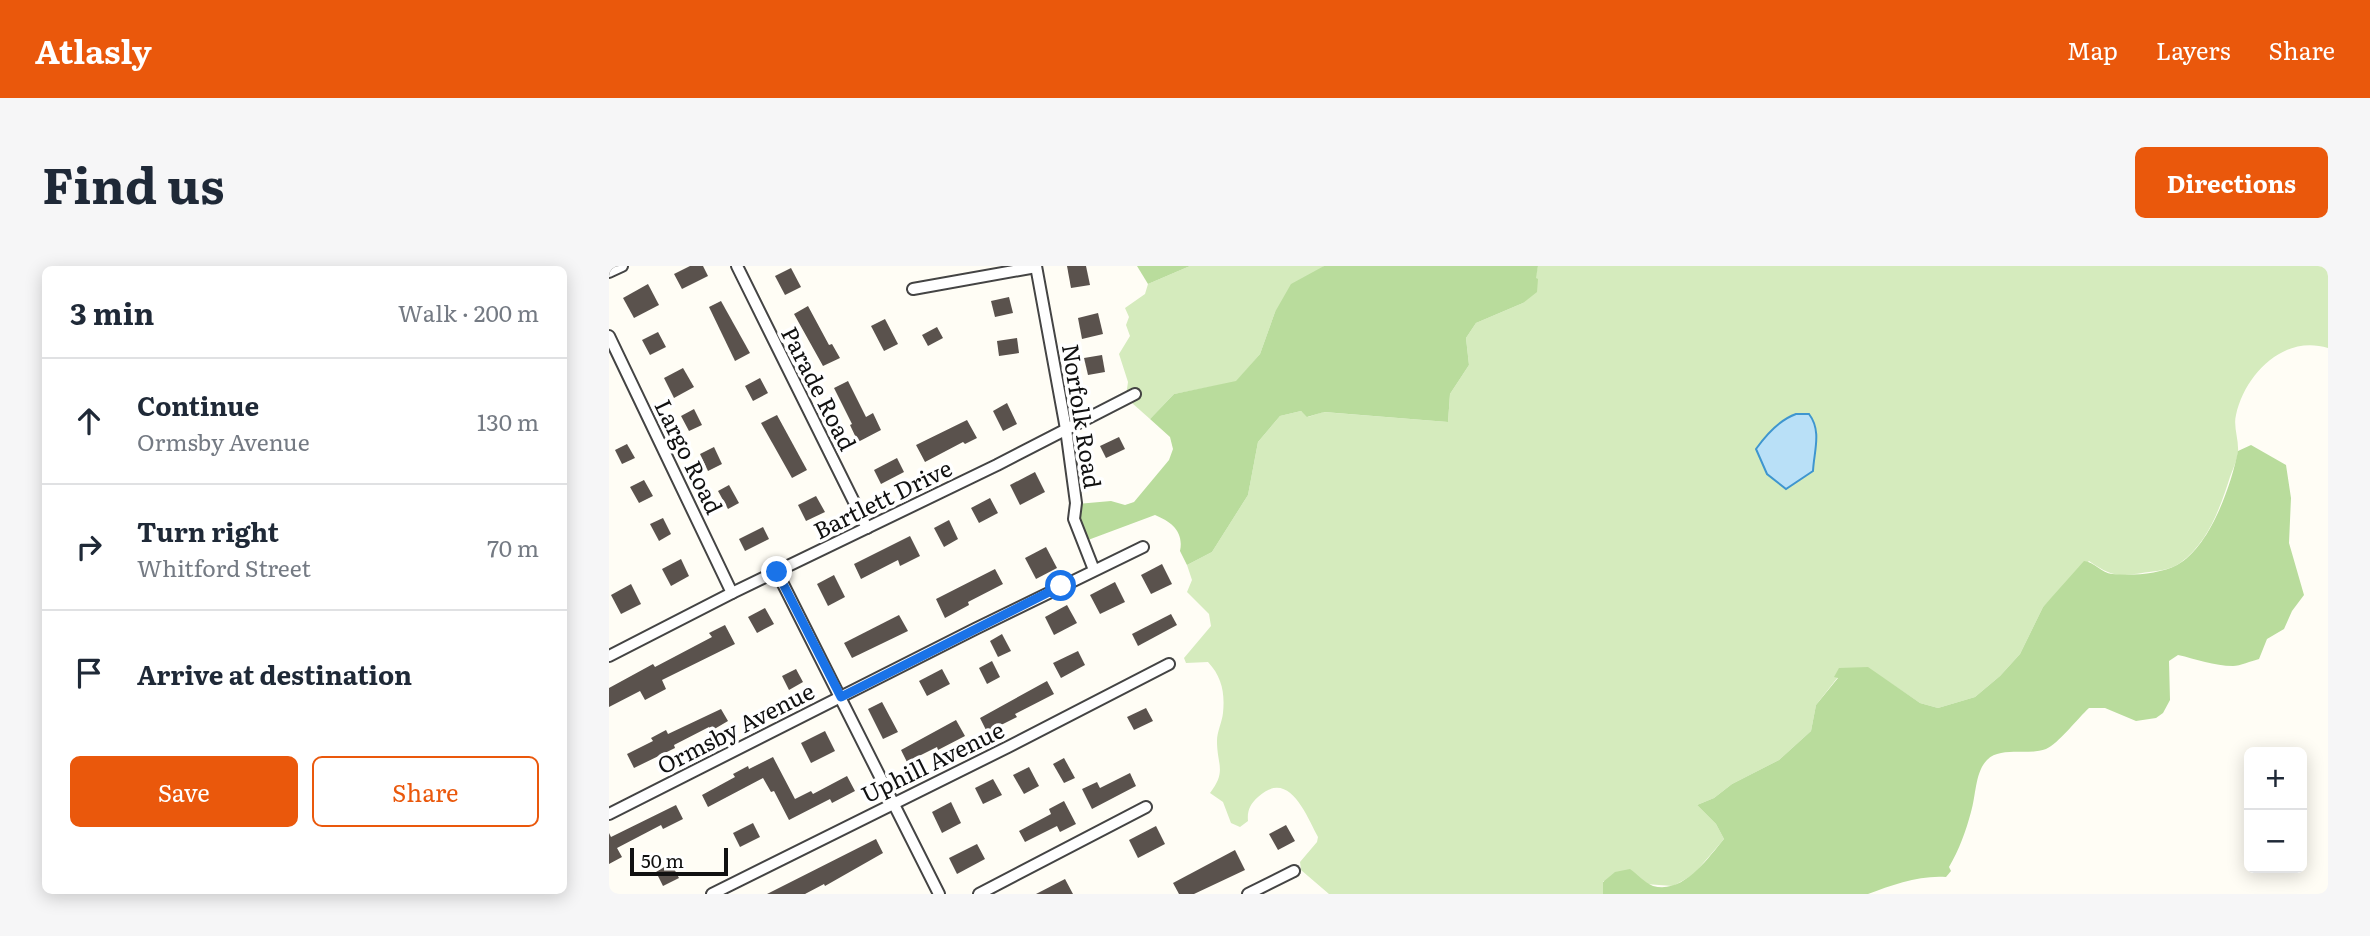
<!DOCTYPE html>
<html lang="en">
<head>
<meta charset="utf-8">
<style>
	body { margin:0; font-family:Literata,serif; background:#f6f6f7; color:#1f2937 }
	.controls { position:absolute; right:21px; bottom:21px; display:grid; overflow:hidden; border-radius:10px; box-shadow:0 4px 18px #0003 }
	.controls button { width:63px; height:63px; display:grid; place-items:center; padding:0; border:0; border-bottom:2px solid #e0e1e3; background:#fff; color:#1f2937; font:35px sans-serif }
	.scale { position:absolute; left:21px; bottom:18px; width:98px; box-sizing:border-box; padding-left:7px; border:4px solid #111; border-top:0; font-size:19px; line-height:24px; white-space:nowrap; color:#111; -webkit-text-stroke:5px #fff; paint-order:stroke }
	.stop { position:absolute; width:21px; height:21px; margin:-16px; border:5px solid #1a73e8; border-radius:50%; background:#fff }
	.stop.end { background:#1a73e8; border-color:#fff; box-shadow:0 2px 7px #0008 }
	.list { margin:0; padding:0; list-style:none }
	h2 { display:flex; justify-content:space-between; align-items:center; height:91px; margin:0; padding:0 28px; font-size:30px }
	h2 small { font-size:23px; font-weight:400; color:#747a83 }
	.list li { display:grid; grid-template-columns:46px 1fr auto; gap:21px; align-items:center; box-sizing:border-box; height:126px; padding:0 28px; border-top:2px solid #e0e1e3 }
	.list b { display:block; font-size:26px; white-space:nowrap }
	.list p { margin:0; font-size:23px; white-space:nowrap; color:#747a83 }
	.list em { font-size:23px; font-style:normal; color:#747a83 }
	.actions { display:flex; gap:14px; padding:21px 28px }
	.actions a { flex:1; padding:16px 0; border:2px solid #ea580c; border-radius:10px; text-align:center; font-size:24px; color:#ea580c }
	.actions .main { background:#ea580c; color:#fff }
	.icon { flex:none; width:38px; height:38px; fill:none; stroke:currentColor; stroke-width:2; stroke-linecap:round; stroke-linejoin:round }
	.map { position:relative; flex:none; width:1719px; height:628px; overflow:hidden; border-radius:10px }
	header { display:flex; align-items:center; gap:42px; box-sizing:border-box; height:98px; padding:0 35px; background:#ea580c; color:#fff }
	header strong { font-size:33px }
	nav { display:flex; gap:38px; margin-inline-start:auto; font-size:24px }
	.intro { display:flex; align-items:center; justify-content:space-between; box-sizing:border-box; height:168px; padding:0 42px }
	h1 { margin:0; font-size:49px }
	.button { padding:18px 32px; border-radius:10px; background:#ea580c; color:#fff; font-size:24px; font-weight:700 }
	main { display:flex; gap:42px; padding:0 42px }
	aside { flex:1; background:#fff; border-radius:10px; box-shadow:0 4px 18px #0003 }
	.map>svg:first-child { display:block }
</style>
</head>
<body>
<header>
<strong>Atlasly</strong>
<nav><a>Map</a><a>Layers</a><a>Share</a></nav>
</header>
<div class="intro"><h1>Find us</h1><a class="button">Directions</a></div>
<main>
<aside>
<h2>3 min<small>Walk · 200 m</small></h2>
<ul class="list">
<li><svg class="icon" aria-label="ahead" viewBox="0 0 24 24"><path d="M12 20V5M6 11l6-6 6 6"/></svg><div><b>Continue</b><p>Ormsby Avenue</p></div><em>130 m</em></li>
<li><svg class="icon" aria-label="right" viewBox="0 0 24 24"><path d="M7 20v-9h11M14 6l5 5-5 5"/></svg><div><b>Turn right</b><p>Whitford Street</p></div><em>70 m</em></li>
<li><svg class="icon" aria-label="arrive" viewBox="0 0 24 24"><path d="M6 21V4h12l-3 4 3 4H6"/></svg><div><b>Arrive at destination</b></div></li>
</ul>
<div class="actions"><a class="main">Save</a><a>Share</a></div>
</aside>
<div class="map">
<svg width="1719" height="628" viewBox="0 0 1719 628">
	<rect width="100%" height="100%" fill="#fffdf5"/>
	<g fill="#d5ebbd" fill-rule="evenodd">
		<path d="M581 0H715L666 46 651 88 627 116 565 128 541 153 523 137H516L519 116 510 88 521 70 517 59 520 51 516 42 536 28 539 18Z"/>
		<path d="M929 0H1719V82C1675 68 1636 108 1627 149 1624 160 1630 174 1629 186 1628 194 1624 203 1621 211 1611 242 1599 277 1571 297 1563 303 1550 305 1540 306 1511 310 1506 313 1480 295L1434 341 1411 388 1391 410 1366 431 1329 442 1311 437 1274 412 1229 411 1207 439 1202 465 1170 494 1123 518 1105 532 1088 539 1107 558 1115 573 1084 609 1064 620 994 615V628H720L692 604 691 596 708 576 709 571C697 549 680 502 649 531 641 538 638 545 639 555L631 561 622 557 614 536 601 527C618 505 608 499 608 475 608 466 613 456 614 447 616 427 613 411 599 396L577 397 575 392 602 360 600 348 578 326 583 314 578 299 603 286 639 229 649 176 671 150 692 145 699 151 714 146 839 156 841 128 860 99 857 72 867 57 914 37 926 13ZM1208 170 1204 190 1158 208Z"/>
	</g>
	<g fill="#b9dc9c">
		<path d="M528 0H581L539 18Z"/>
		<path d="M715 0H929L927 12 929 13 928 26 914 37 867 57 857 72 860 99 841 128 839 156 715 146 698 151 692 145 671 150 649 176 639 229 603 286 578 299 571 285C575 266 563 256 546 249L479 274 469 260 468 238 502 235 516 239 525 236 560 194 564 183 561 171 541 153 565 128 627 115 651 88 666 46 682 18Z"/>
		<path d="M1642 179 1677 199 1682 232 1680 277 1695 329 1683 345 1675 363 1658 373 1650 393C1642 395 1631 400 1624 400 1605 400 1587 393 1569 389L1560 395 1561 434 1554 447 1547 452 1527 455 1496 442H1480C1469 452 1449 478 1437 483 1419 490 1392 480 1378 494 1366 506 1367 530 1362 546 1357 565 1350 584 1340 601L1342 605 1337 611C1311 609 1283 619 1259 628H994V616L1006 606 1021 603C1028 608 1036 617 1044 620 1075 628 1098 593 1115 573L1107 558 1088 539 1105 532 1123 518 1170 494 1202 465 1207 439 1229 412 1225 411 1230 402 1259 401 1311 437 1329 442 1366 431 1391 410 1411 388 1434 341 1475 295C1485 296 1493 307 1503 308 1523 310 1551 308 1568 299 1601 281 1622 220 1629 185Z"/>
	</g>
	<path fill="#b9e0f7" stroke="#3f96cf" stroke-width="2" d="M1187 148H1200C1213 165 1205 185 1204 205L1177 223 1158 208 1147 183C1157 169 1170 154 1187 148Z"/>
	<g fill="#5a524d">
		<path d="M81 0H94L99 10 73 23 65 8Z"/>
		<path d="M458 0H477L481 19 462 22Z"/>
		<path d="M182 2 192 21 176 29 166 10Z"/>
		<path d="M39 18 50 39 25 52 14 32Z"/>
		<path d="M400 31 404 47 386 51 382 35Z"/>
		<path d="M112 35 141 87 126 95 100 41Z"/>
		<path d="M199 40 220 79 223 78 231 92 214 100 185 48Z"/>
		<path d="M489 47 494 68 473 73 469 52Z"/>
		<path d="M276 53 289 78 275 85 262 60Z"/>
		<path d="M328 61 334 72 319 80 313 69Z"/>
		<path d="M49 66 57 81 41 89 33 74Z"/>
		<path d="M408 72 410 87 390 90 388 75Z"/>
		<path d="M493 89 496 106 479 109 475 92Z"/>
		<path d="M74 102 85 121 65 132 55 112Z"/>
		<path d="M151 112 159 127 144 135 136 120Z"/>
		<path d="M239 115 257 151 264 147 272 164 249 176 241 159 243 158 225 122Z"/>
		<path d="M398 137 408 158 394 165 384 145Z"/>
		<path d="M85 143 93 159 80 165 72 150Z"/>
		<path d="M168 149 198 204 183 212 152 157Z"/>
		<path d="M358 154 368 172 356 178 354 176 316 196 307 179Z"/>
		<path d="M510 171 516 183 497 192 491 180Z"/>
		<path d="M18 178 26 192 13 198 6 184Z"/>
		<path d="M105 181 113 198 99 205 91 188Z"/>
		<path d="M288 192 295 206 272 218 265 204Z"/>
		<path d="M426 206 436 226 411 239 401 219Z"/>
		<path d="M35 214 44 230 30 237 21 221Z"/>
		<path d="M120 219 130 237 119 243 109 225Z"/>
		<path d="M207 230 216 246 197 255 189 239Z"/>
		<path d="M381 232 389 247 370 257 362 242Z"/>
		<path d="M54 252 62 268 50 275 41 258Z"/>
		<path d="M340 254 349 273 335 281 325 262Z"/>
		<path d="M154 261 160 273 136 285 130 273Z"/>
		<path d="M301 270 311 290 291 300 289 294 252 313 245 298Z"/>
		<path d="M437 281 448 302 427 313 416 292Z"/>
		<path d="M72 293 80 310 62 320 53 303Z"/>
		<path d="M553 298 563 318 542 328 532 309Z"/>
		<path d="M386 303 394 318 359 336 360 339 336 352 327 333Z"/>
		<path d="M225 309 236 331 219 340 208 318Z"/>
		<path d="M506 316 516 336 491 348 481 329Z"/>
		<path d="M22 318 32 338 12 348 2 329Z"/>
		<path d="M458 339 468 357 445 369 436 351Z"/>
		<path d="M156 342 165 358 148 367 139 351Z"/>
		<path d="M562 348 568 359 529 380 523 368Z"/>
		<path d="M290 349 299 365 243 392 235 377Z"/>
		<path d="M116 359 126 378 53 414 57 423 36 434 31 425 0 441V422L44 398 46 401 103 371 100 367Z"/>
		<path d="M393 368 402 385 389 391 381 375Z"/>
		<path d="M469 385 476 399 452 412 444 397Z"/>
		<path d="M383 395 391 411 378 418 370 402Z"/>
		<path d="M187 403 194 416 180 424 173 410Z"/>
		<path d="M333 403 341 418 318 430 310 415Z"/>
		<path d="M438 415 445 428 406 448 408 451 378 466 371 452Z"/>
		<path d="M273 436 289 466 274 473 259 443Z"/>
		<path d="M537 442 544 455 525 464 518 451Z"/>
		<path d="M112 443 119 455 102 465 100 461 65 479 66 482 25 502 18 488 44 475 42 472 57 464 59 468Z"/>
		<path d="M347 454 356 470 329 484 328 481 298 496 292 484Z"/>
		<path d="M216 465 226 485 202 497 192 477Z"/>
		<path d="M164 491 186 533 202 525 204 528 238 510 246 525 223 537 221 533 180 554 165 525 162 526 154 512 99 541 93 529 126 511 124 508 139 500 140 503Z"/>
		<path d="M455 492 466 512 455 517 444 498Z"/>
		<path d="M420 501 430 520 415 528 404 509Z"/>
		<path d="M521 507 527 520 483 543 473 523 488 516 491 522Z"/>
		<path d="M384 513 393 529 374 538 366 522Z"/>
		<path d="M455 535 467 558 451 566 448 560 416 576 410 565 442 548 440 543Z"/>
		<path d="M342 536 352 557 333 567 323 546Z"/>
		<path d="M67 539 74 553 54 563 52 559 8 582 13 591 0 598V567L2 571Z"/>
		<path d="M144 557 151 571 131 581 124 567Z"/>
		<path d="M677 559 686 575 669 584 660 568Z"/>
		<path d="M547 560 556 578 529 592 520 574Z"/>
		<path d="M267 573 274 587 216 620 215 618 196 628H158Z"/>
		<path d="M368 578 376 593 348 608 340 592Z"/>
		<path d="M626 584 636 604 585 628H570L564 617Z"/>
		<path d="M62 597 70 612 54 620 47 606Z"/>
		<path d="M456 613 464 628H427Z"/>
	</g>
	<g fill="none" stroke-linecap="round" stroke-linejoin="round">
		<defs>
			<g id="minor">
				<path d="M128 0 258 262"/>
				<path d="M427 0 457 163 467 237 465 253 485 304"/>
				<path d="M0 6 13 0"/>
				<path d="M304 23 427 1"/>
				<path d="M0 70 123 327"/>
				<path d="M168 306 330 628"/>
				<path d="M0 390 123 327 388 199 526 128"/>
				<path d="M0 548 366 363 534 281"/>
				<path d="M103 628 399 481 560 398"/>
				<path d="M370 628 537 541"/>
				<path d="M639 628 685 605"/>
			</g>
		</defs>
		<use href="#minor" stroke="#444" stroke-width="14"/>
		<use href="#minor" stroke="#fff" stroke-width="10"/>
	</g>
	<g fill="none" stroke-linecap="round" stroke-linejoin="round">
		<path stroke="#1a73e8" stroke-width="9" d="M168 306 232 431 452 320"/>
	</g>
	<g text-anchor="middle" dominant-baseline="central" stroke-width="7" stroke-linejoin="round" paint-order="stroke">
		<g font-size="23" fill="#111" stroke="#fff">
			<text transform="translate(211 122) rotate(63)">Parade Road</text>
			<text transform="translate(474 150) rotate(81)">Norfolk Road</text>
			<text transform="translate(81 190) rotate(64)">Largo Road</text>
			<text transform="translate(273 232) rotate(-26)">Bartlett Drive</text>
			<text transform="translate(126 461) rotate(-27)">Ormsby Avenue</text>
			<text transform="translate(323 495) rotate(-26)">Uphill Avenue</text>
		</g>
	</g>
</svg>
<div class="controls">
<button>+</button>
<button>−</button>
</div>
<div class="scale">50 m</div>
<div class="stop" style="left:452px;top:320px"></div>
<div class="stop end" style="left:168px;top:306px"></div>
</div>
</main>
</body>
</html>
